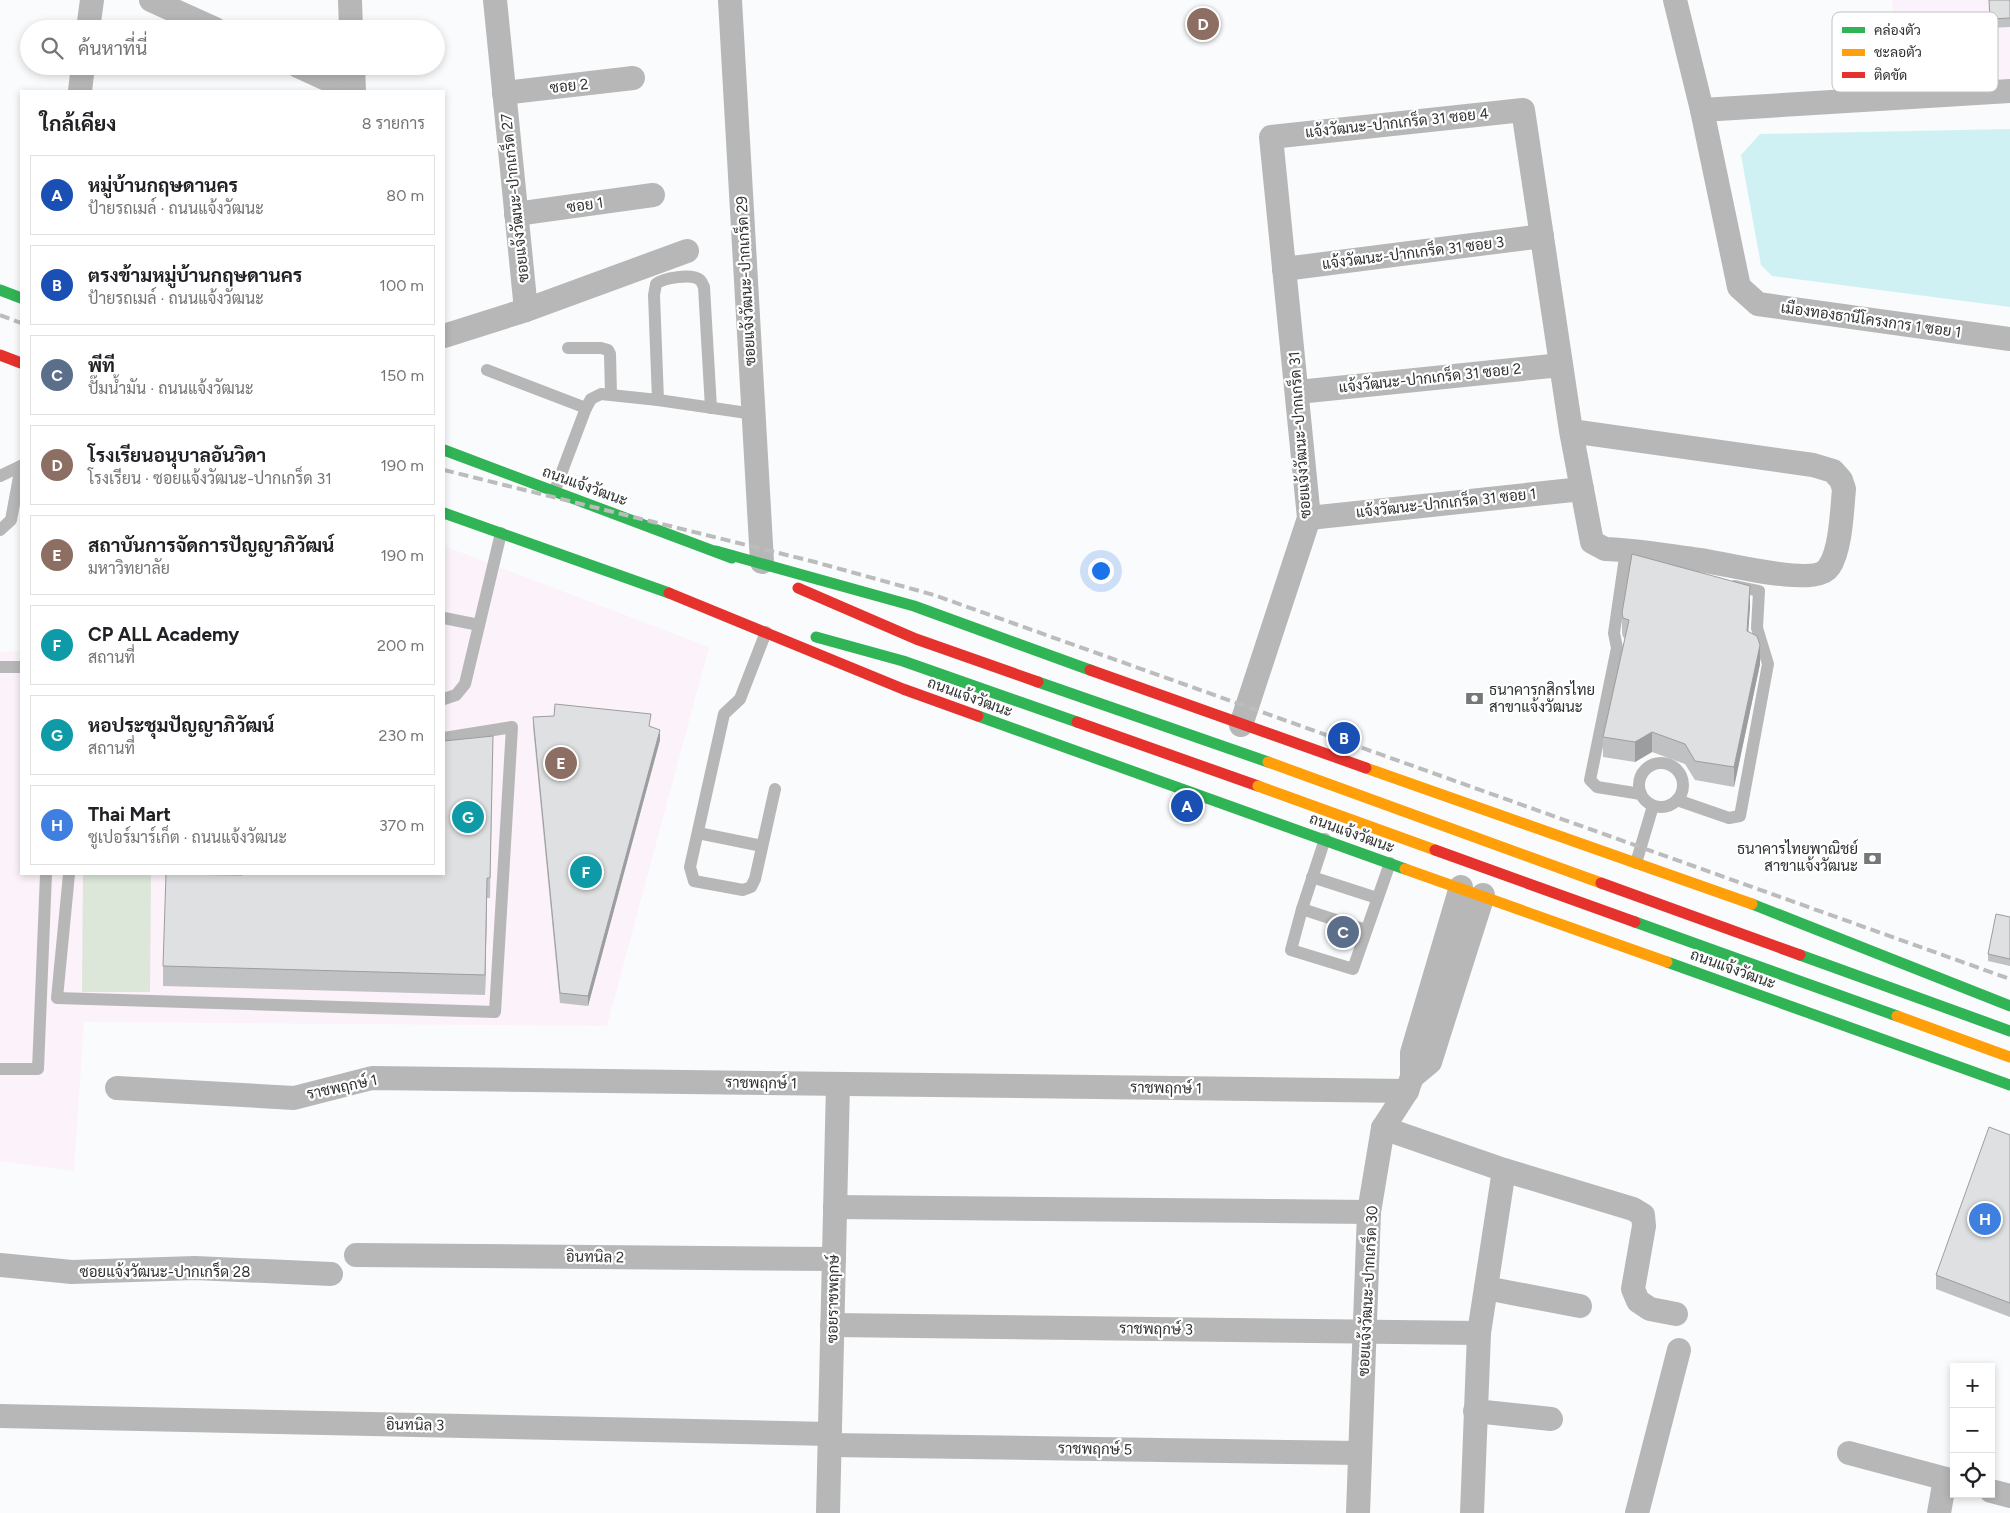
<!DOCTYPE html>
<html lang="th">
<head>
<meta charset="utf-8">
<style>
	body { margin:0; font-family:Figtree,Sarabun,sans-serif; background:#f2f2f2; color:#202124 }
	.controls { position:absolute; right:15px; bottom:15px; display:grid; overflow:hidden; border-radius:0px; box-shadow:0 2px 8px #0003 }
	.controls button { width:45px; height:45px; display:grid; place-items:center; padding:0; border:0; border-bottom:1px solid #e0e0e0; background:#fff; color:#202124; font:25px sans-serif }
	.you { position:absolute; left:1100px; top:570px; width:18px; height:18px; margin:-12px; border:4px solid #fff; border-radius:50%; background:#1a73e8; box-shadow:0 0 0 8px #1a73e833 }
	.badge { display:grid; place-items:center; width:32px; height:32px; border-radius:50%; background:#767777; color:#fff; font-size:16px; font-weight:700 }
	.pin { position:absolute; translate:-50% -50%; border:2px solid #fff; box-shadow:0 1px 5px #0006 }
	.list { margin:0; padding:0; list-style:none }
	h2 { display:flex; justify-content:space-between; align-items:center; height:65px; margin:0; padding:0 20px; font-size:21px }
	h2 small { font-size:16px; font-weight:400; color:#757577 }
	.list li { display:grid; grid-template-columns:32px 1fr auto; gap:15px; align-items:center; box-sizing:border-box; height:80px; margin:0 10px 10px; padding:0 10px; border:1px solid #e0e0e0; border-radius:0px }
	.list b { display:block; font-size:19px; white-space:nowrap }
	.list p { margin:0; font-size:16px; white-space:nowrap; color:#757577 }
	.list em { font-size:16px; font-style:normal; color:#757577 }
	.icon { flex:none; width:28px; height:28px; fill:none; stroke:currentColor; stroke-width:2; stroke-linecap:round; stroke-linejoin:round }
	.map { position:relative; flex:none; width:2010px; height:1513px; overflow:hidden }
	.search { position:absolute; background:#fff; box-shadow:0 2px 8px #0003; left:20px; top:20px; width:425px; height:55px; display:flex; align-items:center; gap:12px; box-sizing:border-box; padding:0 18px; border-radius:28px; color:#757577; font-size:19px }
	.panel { position:absolute; background:#fff; box-shadow:0 2px 8px #0003; left:20px; top:90px; width:425px; height:785px; border-radius:0px }
	.map>svg:first-child { display:block }
</style>
</head>
<body>
<div class="map">
<svg width="2010" height="1513" viewBox="0 0 2010 1513">
	<rect width="100%" height="100%" fill="#fafbfc"/>
	<path fill="#fcf2fb" d="M1892 0H2010V82L1900 88Z"/>
	<path fill="#fcf2fa" d="M444 546 709 647 607 1026 84 1022 74 1171 0 1161V652L21 651V874H444Z"/>
	<path fill="#dce6d9" d="M83 874H151L150 992H82Z"/>
	<path fill="#d0f1f4" d="M2010 129V307L1772 276 1761 265 1741 155 1760 134Z"/>
	<g fill="none" stroke-linecap="round" stroke-linejoin="round">
		<g stroke="#b7b7b7" stroke-width="12">
			<path d="M568 348H601L608 350 610 354 611 395"/>
			<path d="M487 370 586 408"/>
			<path d="M658 400 654 295 656 284C663 278 692 273 700 280 702 282 703 285 704 287L711 408"/>
			<path d="M0 476 21 466"/>
			<path d="M555 490 586 408 591 399 601 394 658 400 754 414"/>
			<path d="M0 530 11 520 21 466"/>
			<path d="M444 618 479 625"/>
			<path d="M766 632 740 699 724 714 690 867 694 881 743 890 751 887 755 879 775 789"/>
			<path d="M0 667H21"/>
			<path d="M444 699 456 695 465 684 501 533"/>
			<circle cx="1661" cy="785" r="22"/>
			<path d="M1641 794 1597 787 1590 780 1617 648 1614 633 1624 564 1646 568"/>
			<path d="M1677 800 1729 818 1740 816 1768 664 1757 628 1759 591 1735 586"/>
			<path d="M698 833 762 846"/>
			<path d="M1325 839 1302 909 1291 950 1353 969 1390 863"/>
			<path d="M1636 863 1653 806"/>
			<path d="M69 874 57 998 495 1012 512 727 444 738"/>
			<path d="M1312 877 1377 898"/>
			<path d="M1302 909 1366 930"/>
			<path d="M0 1069H38L46 874"/>
		</g>
		<g stroke="#b7b7b7" stroke-width="24">
			<path d="M151 0 215 29"/>
			<path d="M350 0 351 29"/>
			<path d="M730 0 762 562"/>
			<path d="M1675 0 1702 110 1739 287 1758 304 2010 339"/>
			<path d="M88 29 92 0"/>
			<path d="M298 66 353 91"/>
			<path d="M353 66 354 91"/>
			<path d="M80 91 83 66"/>
			<path d="M504 93 633 78"/>
			<path d="M1702 110 2010 91"/>
			<path d="M516 214 653 195"/>
			<path d="M1284 269 1542 236"/>
			<path d="M526 310 687 251"/>
			<path d="M444 336 526 310 495 0"/>
			<path d="M1298 392 1561 365"/>
			<path d="M1309 518 1582 489"/>
			<path d="M1241 725 1309 518 1271 137 1523 110 1571 431 1592 542 1605 549C1637 550 1669 556 1700 560 1723 563 1816 588 1829 567 1841 550 1842 509 1844 489L1841 480 1833 471 1813 465 1571 431"/>
			<path d="M1412 1077 1430 1062 1483 895"/>
			<path d="M117 1088 294 1098 372 1078 1407 1091"/>
			<path d="M1383 1128 1504 1170 1633 1209 1643 1215 1644 1226 1633 1289 1638 1301 1650 1309 1676 1314"/>
			<path d="M835 1207 1369 1212"/>
			<path d="M356 1255 834 1259"/>
			<path d="M0 1265 72 1272 195 1268 331 1274"/>
			<path d="M1486 1288 1580 1306"/>
			<path d="M832 1325 1479 1333"/>
			<path d="M1475 1411 1551 1419"/>
			<path d="M0 1416 830 1434"/>
			<path d="M830 1445 1360 1453"/>
			<path d="M1849 1453 1954 1481"/>
			<path d="M1991 1491 2010 1496"/>
			<path d="M828 1513 838 1084"/>
			<path d="M1358 1513 1369 1212 1383 1128 1407 1091 1412 1077V1053L1461 887"/>
			<path d="M1472 1513 1479 1333 1504 1170"/>
			<path d="M1637 1513 1679 1350"/>
			<path d="M1939 1513 1945 1479"/>
		</g>
		<g stroke="#30b455" stroke-width="11">
			<path d="M0 290 21 298"/>
			<path d="M444 450 732 558"/>
			<path d="M444 513 669 593"/>
			<path d="M716 551 914 606 1090 670"/>
			<path d="M816 637 903 661 1077 722"/>
			<path d="M1038 682 1268 762"/>
			<path d="M978 716 1405 869"/>
			<path d="M1752 904 2010 1006"/>
			<path d="M1667 962 2010 1085"/>
		</g>
		<g stroke="#ff9f0a" stroke-width="11">
			<path d="M1366 768 1752 904"/>
			<path d="M1405 869 1667 962"/>
		</g>
		<g stroke="#e5322d" stroke-width="11">
			<path d="M0 355 21 363"/>
			<path d="M798 588 916 639 1038 682"/>
			<path d="M669 593 903 689 978 716"/>
			<path d="M1090 670 1366 768"/>
			<path d="M1077 722 1258 786"/>
		</g>
		<g stroke="#bdbcbc" stroke-width="4" stroke-dasharray="10 5" stroke-linecap="butt">
			<path d="M0 315 21 323"/>
			<path d="M444 470 815 562 934 595 2010 979"/>
		</g>
		<g stroke="#30b455" stroke-width="11">
			<path d="M1635 922 1897 1016"/>
			<path d="M1800 955 2010 1031"/>
		</g>
		<g stroke="#ff9f0a" stroke-width="11">
			<path d="M1268 762 1601 883"/>
			<path d="M1258 786 1435 850"/>
			<path d="M1897 1016 2010 1057"/>
		</g>
		<g stroke="#e5322d" stroke-width="11">
			<path d="M1435 850 1635 922"/>
			<path d="M1601 883 1800 955"/>
		</g>
	</g>
	<g fill="#c0c1c2">
		<path d="M1989 0H2010V27L1990 28Z"/>
		<path d="M1750 606 1748 632 1760 664 1734 787 1695 780 1685 764 1652 752 1635 762 1603 757V737L1625 638 1623 637 1622 633V613Z"/>
		<path d="M554 716 650 726 660 740 588 1006 560 1003 533 727V717Z"/>
		<path d="M493 736 490 898H487L485 995 163 986V966Z"/>
		<path d="M2010 917V966L1988 961V954Z"/>
		<path d="M2010 1135V1317L1936 1289V1275Z"/>
	</g>
	<g fill="#9c9d9e">
		<path d="M1750 586V606L1747 650V631Z"/>
		<path d="M1760 645V664L1734 787V767Z"/>
		<path d="M660 730V740L588 1006V996Z"/>
		<path d="M1652 732V752L1635 762V742Z"/>
		<path d="M487 878V898L485 995V975Z"/>
	</g>
	<g fill="#dfe0e1" stroke="#9c9d9e">
		<path d="M1989 0H2010V18L1990 19Z"/>
		<path d="M1632 554 1750 586 1747 631 1757 636 1760 645 1734 767 1695 761 1685 744 1652 732 1635 742 1603 737 1629 620 1623 618 1622 613Z"/>
		<path d="M555 704 651 714 649 726 660 730 588 996 560 993 533 717 554 716Z"/>
		<path d="M493 736 490 878H487L485 975 163 966 166 874 242 875V874H444V741Z"/>
		<path d="M1996 914 2010 917V959L1988 954Z"/>
		<path d="M1989 1127 2010 1135V1303L1936 1275Z"/>
	</g>
	<defs>
		<symbol id="bank-bare" viewBox="-9 -9 18 18"><path d="M-6-4H6V4H-6ZM0-2.3a2.3 2.3 0 1 0 0 4.6a2.3 2.3 0 1 0 0-4.6Z" fill="#767777" stroke="#fff" stroke-width="2.5" paint-order="stroke"/></symbol>
	</defs>
	<g fill-rule="evenodd">
		<use href="#bank-bare" x="1462" y="686" width="25" height="25"/>
		<use href="#bank-bare" x="1860" y="846" width="25" height="25"/>
	</g>
	<g text-anchor="middle" dominant-baseline="central" stroke-width="4.5" stroke-linejoin="round" paint-order="stroke">
		<g font-size="15" fill="#2f3030" stroke="#fff">
			<text transform="translate(569 86) rotate(-6)">ซอย 2</text>
			<text transform="translate(1397 123) rotate(-6)">แจ้งวัฒนะ-ปากเกร็ด 31 ซอย 4</text>
			<text transform="translate(515 198) rotate(-96)">ซอยแจ้งวัฒนะ-ปากเกร็ด 27</text>
			<text transform="translate(585 205) rotate(-8)">ซอย 1</text>
			<text transform="translate(1413 253) rotate(-7)">แจ้งวัฒนะ-ปากเกร็ด 31 ซอย 3</text>
			<text transform="translate(746 281) rotate(-93)">ซอยแจ้งวัฒนะ-ปากเกร็ด 29</text>
			<text transform="translate(1871 320) rotate(8)">เมืองทองธานีโครงการ 1 ซอย 1</text>
			<text transform="translate(1430 378) rotate(-6)">แจ้งวัฒนะ-ปากเกร็ด 31 ซอย 2</text>
			<text transform="translate(1300 435) rotate(-94)">ซอยแจ้งวัฒนะ-ปากเกร็ด 31</text>
			<text transform="translate(585 486) rotate(20)">ถนนแจ้งวัฒนะ</text>
			<text transform="translate(1446 503) rotate(-6)">แจ้งวัฒนะ-ปากเกร็ด 31 ซอย 1</text>
			<text transform="translate(970 697) rotate(20)">ถนนแจ้งวัฒนะ</text>
			<text transform="translate(1352 833) rotate(20)">ถนนแจ้งวัฒนะ</text>
			<text transform="translate(1733 969) rotate(20)">ถนนแจ้งวัฒนะ</text>
			<text transform="translate(761 1083) rotate(1)">ราชพฤกษ์ 1</text>
			<text transform="translate(342 1087) rotate(-12)">ราชพฤกษ์ 1</text>
			<text transform="translate(1166 1088) rotate(1)">ราชพฤกษ์ 1</text>
			<text transform="translate(595 1257) rotate(1)">อินทนิล 2</text>
			<text x="165" y="1272">ซอยแจ้งวัฒนะ-ปากเกร็ด 28</text>
			<text transform="translate(1368 1291) rotate(-87)">ซอยแจ้งวัฒนะ-ปากเกร็ด 30</text>
			<text transform="translate(833 1299) rotate(-89)">ซอยราชพฤกษ์</text>
			<text transform="translate(1156 1329) rotate(1)">ราชพฤกษ์ 3</text>
			<text transform="translate(415 1425) rotate(1)">อินทนิล 3</text>
			<text transform="translate(1095 1449) rotate(1)">ราชพฤกษ์ 5</text>
		</g>
		<g font-size="15" fill="#2f3030" stroke="#fff" text-anchor="start">
			<text x="1489" y="690">ธนาคารกสิกรไทย<tspan x="1489" dy="17">สาขาแจ้งวัฒนะ</tspan></text>
			<text x="1858" y="849" text-anchor="end">ธนาคารไทยพาณิชย์<tspan x="1858" dy="17">สาขาแจ้งวัฒนะ</tspan></text>
		</g>
	</g>
	<rect x="1832" y="12" width="166" height="80" rx="8" fill="#fff" stroke="#c1c1c1" stroke-width="1"/>
	<rect x="1842" y="27" width="23" height="6" fill="#30b455"/>
	<rect x="1842" y="49" width="23" height="7" fill="#ff9f0a"/>
	<rect x="1842" y="72" width="23" height="6" fill="#e5322d"/>
	<g font-size="14" fill="#2f3030">
		<text x="1874" y="35">คล่องตัว</text>
		<text x="1874" y="57">ชะลอตัว</text>
		<text x="1874" y="80">ติดขัด</text>
	</g>
</svg>
<div class="controls">
<button>+</button>
<button>−</button>
<button><svg class="icon" aria-label="locate" viewBox="0 0 24 24"><circle cx="12" cy="12" r="6"/><path d="M12 2v4M12 18v4M2 12h4M18 12h4"/></svg></button>
</div>
<div class="you"></div>
<div class="pin badge" style="left:1187px;top:806px;background:#1a4fb4">A</div>
<div class="pin badge" style="left:1344px;top:738px;background:#1a4fb4">B</div>
<div class="pin badge" style="left:1343px;top:932px;background:#5c6f8a">C</div>
<div class="pin badge" style="left:1203px;top:24px;background:#8d6e63">D</div>
<div class="pin badge" style="left:561px;top:763px;background:#8d6e63">E</div>
<div class="pin badge" style="left:586px;top:872px;background:#0f9aa8">F</div>
<div class="pin badge" style="left:468px;top:817px;background:#0f9aa8">G</div>
<div class="pin badge" style="left:1985px;top:1219px;background:#3f7fe0">H</div>
<div class="search"><svg class="icon" aria-label="search" viewBox="0 0 24 24"><circle cx="10" cy="10" r="6"/><path d="M15 15l6 6"/></svg>ค้นหาที่นี่</div>
<section class="panel">
<h2>ใกล้เคียง<small>8 รายการ</small></h2>
<ul class="list">
<li><span class="badge" style="background:#1a4fb4">A</span><div><b>หมู่บ้านกฤษดานคร</b><p>ป้ายรถเมล์ · ถนนแจ้งวัฒนะ</p></div><em>80 m</em></li>
<li><span class="badge" style="background:#1a4fb4">B</span><div><b>ตรงข้ามหมู่บ้านกฤษดานคร</b><p>ป้ายรถเมล์ · ถนนแจ้งวัฒนะ</p></div><em>100 m</em></li>
<li><span class="badge" style="background:#5c6f8a">C</span><div><b>พีที</b><p>ปั๊มน้ำมัน · ถนนแจ้งวัฒนะ</p></div><em>150 m</em></li>
<li><span class="badge" style="background:#8d6e63">D</span><div><b>โรงเรียนอนุบาลอันวิดา</b><p>โรงเรียน · ซอยแจ้งวัฒนะ-ปากเกร็ด 31</p></div><em>190 m</em></li>
<li><span class="badge" style="background:#8d6e63">E</span><div><b>สถาบันการจัดการปัญญาภิวัฒน์</b><p>มหาวิทยาลัย</p></div><em>190 m</em></li>
<li><span class="badge" style="background:#0f9aa8">F</span><div><b>CP ALL Academy</b><p>สถานที่</p></div><em>200 m</em></li>
<li><span class="badge" style="background:#0f9aa8">G</span><div><b>หอประชุมปัญญาภิวัฒน์</b><p>สถานที่</p></div><em>230 m</em></li>
<li><span class="badge" style="background:#3f7fe0">H</span><div><b>Thai Mart</b><p>ซูเปอร์มาร์เก็ต · ถนนแจ้งวัฒนะ</p></div><em>370 m</em></li>
</ul>
</section>
</div>
</body>
</html>
